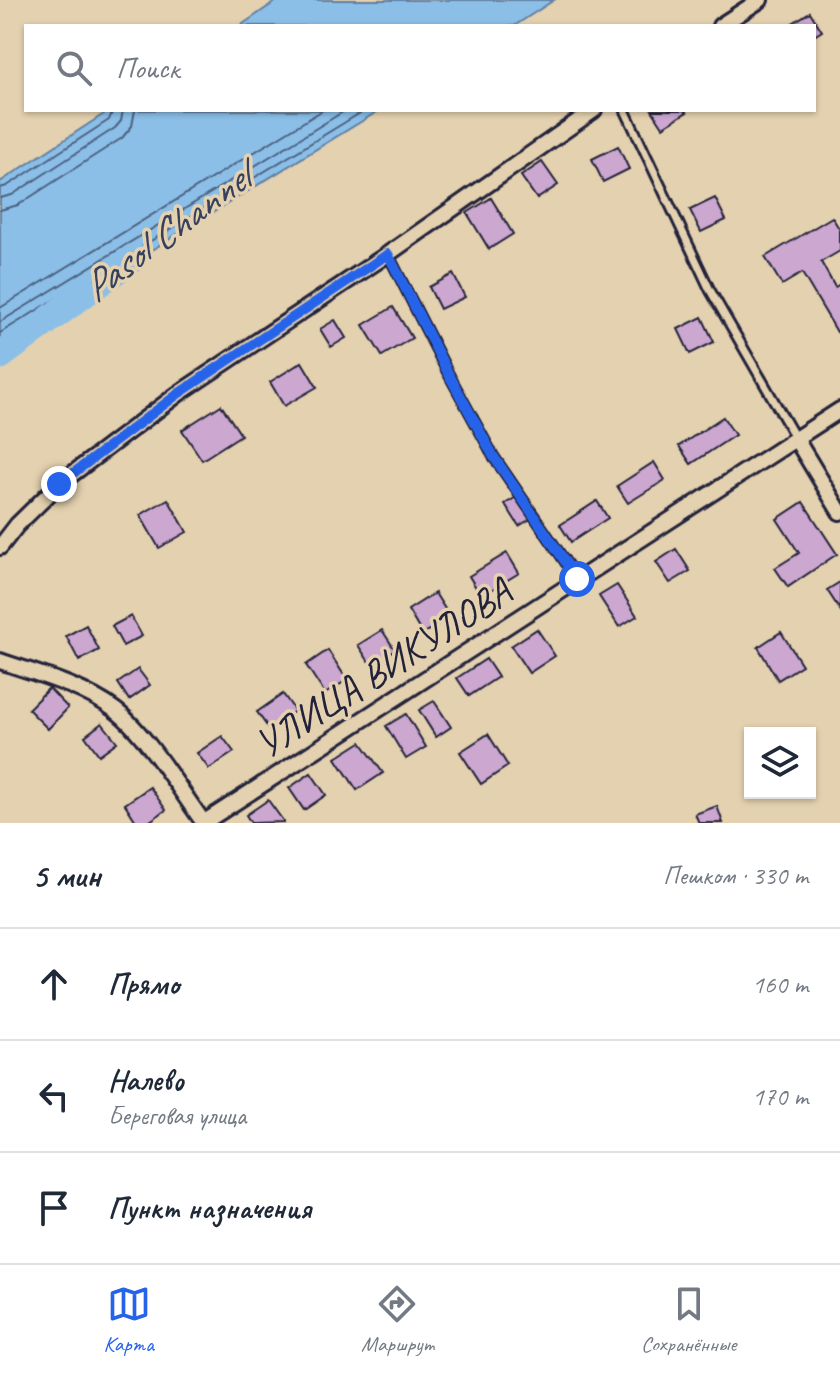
<!DOCTYPE html>
<html lang="ru">
<head>
<meta charset="utf-8">
<style>
	body { margin:0; font-family:Caveat,sans-serif; background:#f6f6f7; color:#1f2937 }
	.controls { position:absolute; right:24px; bottom:24px; display:grid; overflow:hidden; border-radius:0px; box-shadow:0 2px 6px #0004 }
	.controls button { width:72px; height:72px; display:grid; place-items:center; padding:0; border:0; border-bottom:2px solid #e0e1e3; background:#fff; color:#1f2937; font:40px sans-serif }
	.stop { position:absolute; width:24px; height:24px; margin:-18px; border:6px solid #2563eb; border-radius:50%; background:#fff }
	.stop.end { background:#2563eb; border-color:#fff; box-shadow:0 2px 8px #0008 }
	.list { margin:0; padding:0; list-style:none }
	h2 { display:flex; justify-content:space-between; align-items:center; height:104px; margin:0; padding:0 32px; font-size:34px }
	h2 small { font-size:26px; font-weight:400; color:#747a83 }
	.list li { display:grid; grid-template-columns:52px 1fr auto; gap:24px; align-items:center; box-sizing:border-box; height:112px; padding:0 32px; border-top:2px solid #e0e1e3 }
	.list b { display:block; font-size:30px; white-space:nowrap }
	.list p { margin:0; font-size:26px; white-space:nowrap; color:#747a83 }
	.list em { font-size:26px; font-style:normal; color:#747a83 }
	.icon { flex:none; width:44px; height:44px; fill:none; stroke:currentColor; stroke-width:2; stroke-linecap:round; stroke-linejoin:round }
	.map { position:relative; flex:none; width:840px; height:823px; overflow:hidden }
	.search { position:absolute; background:#fff; box-shadow:0 2px 6px #0004; left:24px; right:24px; top:24px; height:88px; display:flex; align-items:center; gap:20px; box-sizing:border-box; padding:0 28px; border-radius:0px; color:#747a83; font-size:30px }
	.sheet { height:440px; background:#fff }
	nav { display:flex; justify-content:space-around; align-items:center; box-sizing:border-box; height:112px; border-top:2px solid #e0e1e3; background:#fff; font-size:22px; color:#747a83 }
	nav a { display:grid; justify-items:center; gap:4px }
	nav .on { color:#2563eb }
	.map>svg:first-child { display:block }
</style>
</head>
<body>
<div class="map">
<svg width="840" height="823" viewBox="0 0 840 823">
	<rect width="100%" height="100%" fill="#e4d1af"/>
	<filter id="ink" filterUnits="userSpaceOnUse"><feTurbulence type="fractalNoise" baseFrequency=".0125" numOctaves="2"/><feDisplacementMap in="SourceGraphic" scale="16" xChannelSelector="R" yChannelSelector="G"/><feConvolveMatrix kernelMatrix="1 2 1 2 8 2 1 2 1" color-interpolation-filters="sRGB"/></filter>
	<g filter="url(#ink)">
		<g fill="#8bbfe8" stroke="#6180a3" stroke-width="2">
			<path d="M278 0H554L514 26H240Z"/>
			<path d="M110 110H380L0 343V182Z"/>
		</g>
		<g fill="none" stroke-linecap="round" stroke-linejoin="round">
			<g stroke="#4c6180" stroke-width="2">
				<path d="M0 188 7 186 109 120 113 110"/>
				<path d="M0 198 12 195 115 128 121 121 123 110"/>
				<path d="M0 210 18 205 122 138 132 126 135 110"/>
				<path d="M0 308 323 110"/>
				<path d="M0 322 346 110"/>
				<path d="M0 333 365 110"/>
			</g>
			<path stroke="#8bbfe8" stroke-width="28" d="M0 356 134 257"/>
		</g>
		<g fill="#cca7d0" stroke="#22223b" stroke-width="2">
			<path d="M810 12 822 31 814 36V26H788Z"/>
			<path d="M652 110H685L687 112 663 127Z"/>
			<path d="M618 146 629 169 603 182 592 159Z"/>
			<path d="M542 162 558 185 537 199 521 176Z"/>
			<path d="M491 198 513 234 489 249 467 213Z"/>
			<path d="M715 198 726 220 701 232 690 210Z"/>
			<path d="M832 217 840 230V251L821 262 835 287 840 284V330L837 332 802 273 782 285 765 257Z"/>
			<path d="M453 274 465 297 440 309 429 287Z"/>
			<path d="M393 307 412 338 382 356 363 325Z"/>
			<path d="M702 317 714 342 690 354 678 329Z"/>
			<path d="M335 320 346 338 331 347 320 329Z"/>
			<path d="M302 362 317 387 284 406 270 382Z"/>
			<path d="M221 405 241 435 202 460 182 430Z"/>
			<path d="M723 417 735 435 691 464 679 446Z"/>
			<path d="M654 462 665 480 628 503 617 486Z"/>
			<path d="M518 496 532 518 519 526 505 504Z"/>
			<path d="M168 499 187 532 159 548 140 515Z"/>
			<path d="M597 501 608 518 571 542 560 525Z"/>
			<path d="M803 502 837 554 788 587 775 568 799 553 777 519Z"/>
			<path d="M676 549 690 571 670 583 656 562Z"/>
			<path d="M507 553 519 573 481 596 469 576Z"/>
			<path d="M840 582V610L827 590Z"/>
			<path d="M617 585 637 616 619 627 599 596Z"/>
			<path d="M435 593 450 617 422 634 408 610Z"/>
			<path d="M131 616 142 636 123 646 112 626Z"/>
			<path d="M86 625 99 650 79 661 66 636Z"/>
			<path d="M537 629 555 656 529 673 511 646Z"/>
			<path d="M382 630 395 650 371 665 358 645Z"/>
			<path d="M781 632 802 665 778 680 758 647Z"/>
			<path d="M328 650 347 680 325 694 306 665Z"/>
			<path d="M486 659 498 677 469 696 457 678Z"/>
			<path d="M138 669 150 685 129 700 118 683Z"/>
			<path d="M49 688 68 708 48 729 28 709Z"/>
			<path d="M283 694 295 711 269 729 257 712Z"/>
			<path d="M434 701 451 727 436 737 419 710Z"/>
			<path d="M406 714 426 747 406 759 386 726Z"/>
			<path d="M102 723 117 742 99 755 85 736Z"/>
			<path d="M488 734 508 766 481 784 460 752Z"/>
			<path d="M222 736 234 752 209 769 197 753Z"/>
			<path d="M361 742 383 773 357 790 336 758Z"/>
			<path d="M311 773 326 795 304 810 289 788Z"/>
			<path d="M150 787 166 810 147 823H137L125 804Z"/>
			<path d="M268 800 284 822 251 823 246 815Z"/>
			<path d="M717 806 723 823H699L695 814Z"/>
		</g>
		<g fill="none" stroke-linecap="round" stroke-linejoin="round">
			<defs>
				<g id="lane">
					<path d="M625 110 710 290 796 439"/>
					<path d="M388 254 448 373 494 457 577 579"/>
				</g>
				<g id="street">
					<path d="M720 26 760 0"/>
					<path d="M796 439 840 512"/>
					<path d="M0 547 17 525 59 484 178 394 388 254 594 110"/>
					<path d="M0 661C38 674 83 686 115 710 145 732 181 792 204 823"/>
					<path d="M203 823 840 410"/>
				</g>
			</defs>
			<use href="#lane" stroke="#22223b" stroke-width="13"/>
			<use href="#street" stroke="#22223b" stroke-width="20"/>
			<use href="#lane" stroke="#e4d1af" stroke-width="7"/>
			<use href="#street" stroke="#e4d1af" stroke-width="14"/>
		</g>
	</g>
	<g fill="none" stroke-linecap="round" stroke-linejoin="round" filter="url(#ink)">
		<path stroke="#2563eb" stroke-width="10" d="M59 484 178 394 388 254 448 373 494 457 577 579"/>
	</g>
	<g text-anchor="middle" dominant-baseline="central" stroke-width="7" stroke-linejoin="round" paint-order="stroke">
		<g font-size="40" fill="#22223b" stroke="#e4d1af">
			<text transform="translate(383 668) rotate(-33)">УЛИЦА ВИКУЛОВА</text>
		</g>
		<g font-size="42" font-style="italic" fill="#37415e" stroke="#e4d1af">
			<text transform="translate(166 233) rotate(-37)">Pasol Channel</text>
		</g>
	</g>
</svg>
<div class="controls">
<button><svg class="icon" aria-label="layers" viewBox="0 0 24 24"><path d="M12 4l9 5-9 5-9-5zM3 14l9 5 9-5"/></svg></button>
</div>
<div class="stop" style="left:577px;top:579px"></div>
<div class="stop end" style="left:59px;top:484px"></div>
<div class="search"><svg class="icon" aria-label="search" viewBox="0 0 24 24"><circle cx="10" cy="10" r="6"/><path d="M15 15l6 6"/></svg>Поиск</div>
</div>
<section class="sheet">
<h2>5 мин<small>Пешком · 330 m</small></h2>
<ul class="list">
<li><svg class="icon" aria-label="ahead" viewBox="0 0 24 24"><path d="M12 20V5M6 11l6-6 6 6"/></svg><div><b>Прямо</b></div><em>160 m</em></li>
<li><svg class="icon" aria-label="left" viewBox="0 0 24 24"><path d="M17 20v-9H6M10 6l-5 5 5 5"/></svg><div><b>Налево</b><p>Береговая улица</p></div><em>170 m</em></li>
<li><svg class="icon" aria-label="arrive" viewBox="0 0 24 24"><path d="M6 21V4h12l-3 4 3 4H6"/></svg><div><b>Пункт назначения</b></div></li>
</ul>
</section>
<nav>
<a class="on"><svg class="icon" aria-label="map" viewBox="0 0 24 24"><path d="M3 6l6-2 6 2 6-2v14l-6 2-6-2-6 2zM9 4v14M15 6v14"/></svg>Карта</a>
<a><svg class="icon" aria-label="directions" viewBox="0 0 24 24"><path d="M12 3l9 9-9 9-9-9zM9 14v-3h6M13 9l2 2-2 2"/></svg>Маршрут</a>
<a><svg class="icon" aria-label="saved" viewBox="0 0 24 24"><path d="M7 4h10v16l-5-4-5 4z"/></svg>Сохранённые</a>
</nav>
</body>
</html>
